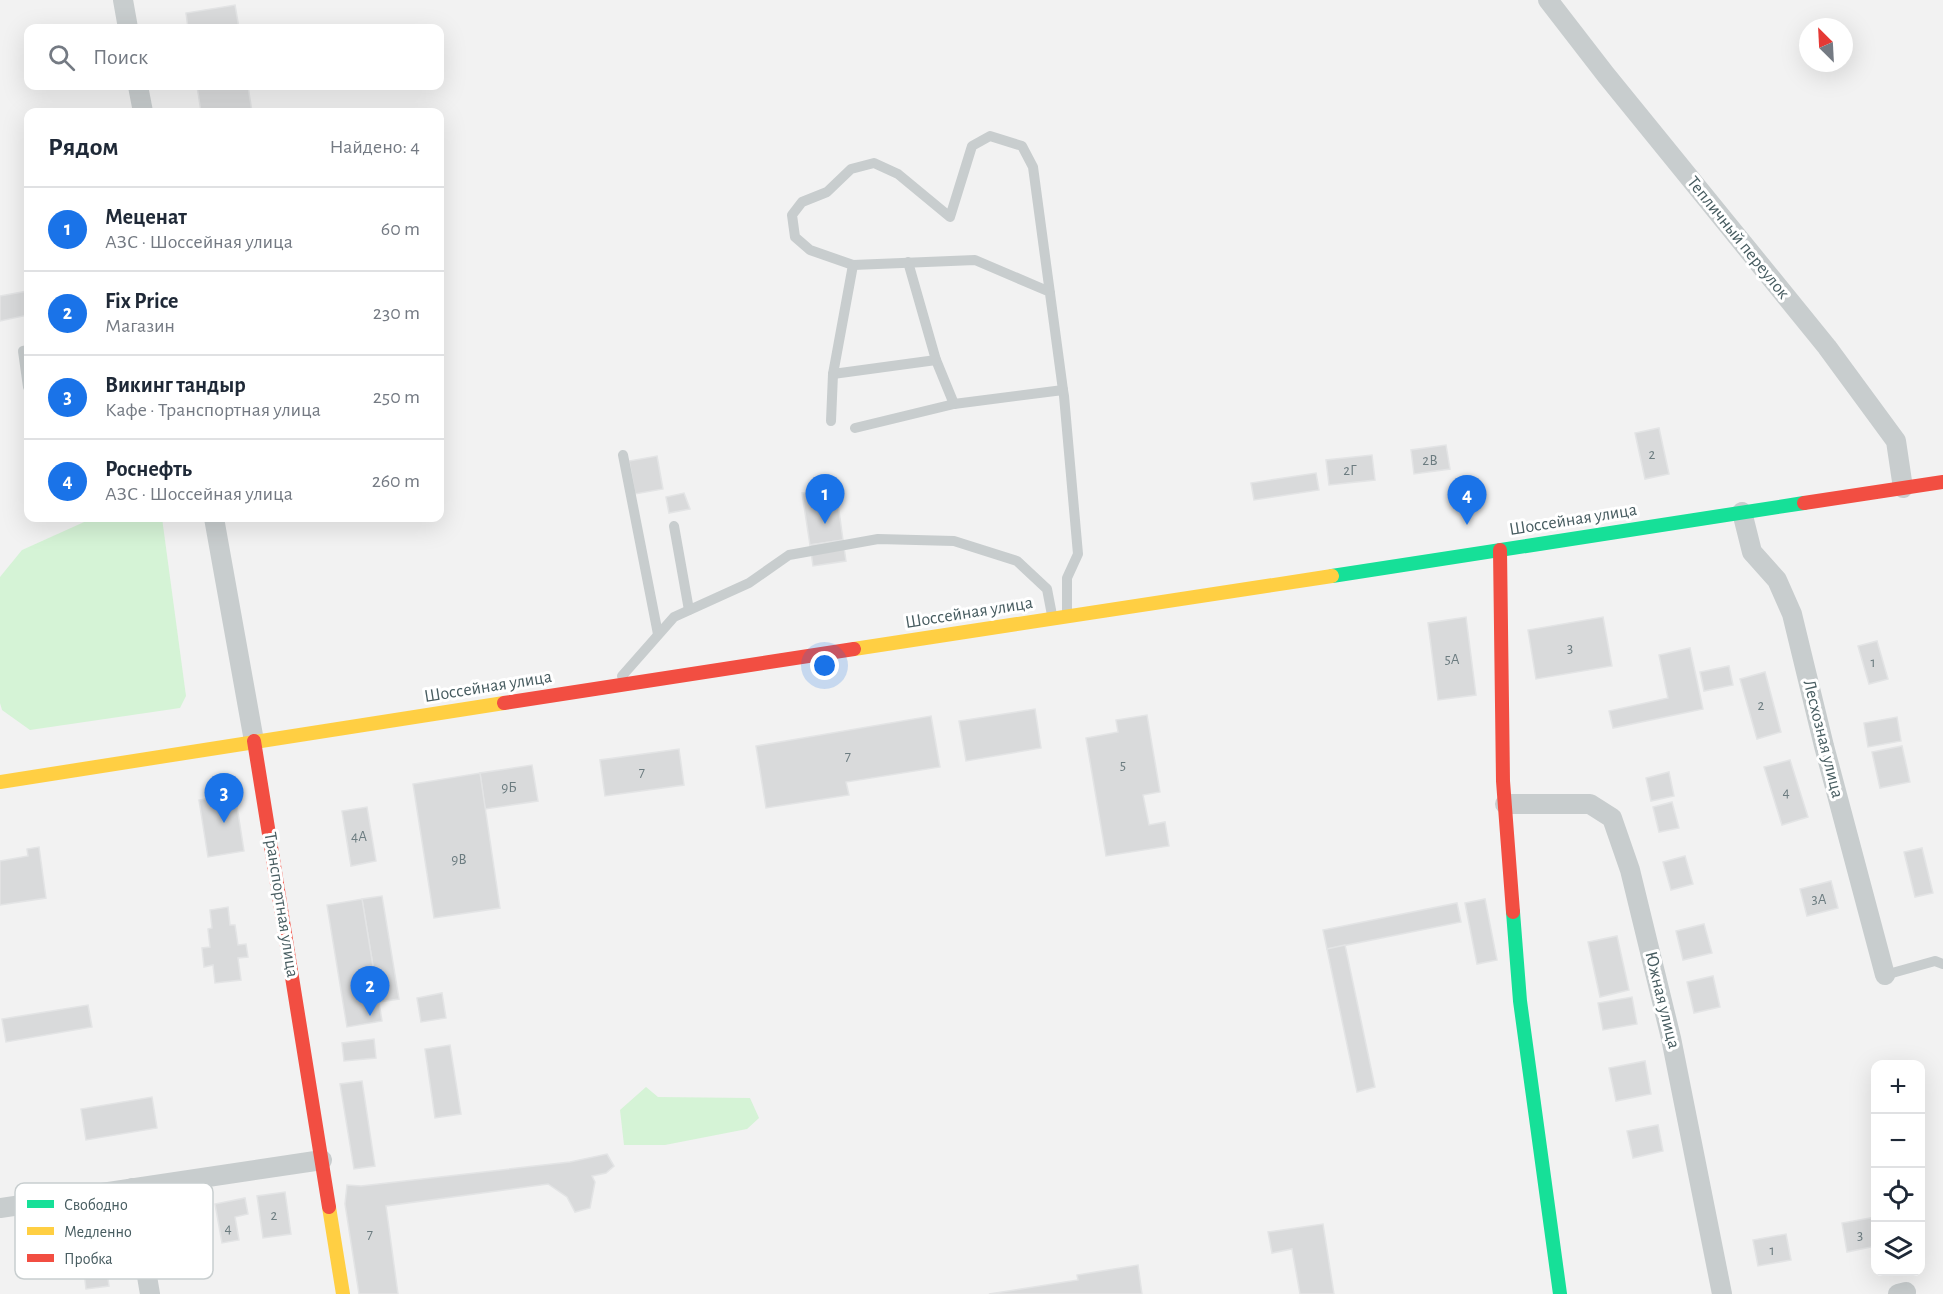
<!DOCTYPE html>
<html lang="ru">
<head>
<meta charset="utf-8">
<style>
	body { margin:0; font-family:"Alegreya Sans",sans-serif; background:#f6f6f7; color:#1f2937 }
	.controls { position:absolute; right:18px; bottom:18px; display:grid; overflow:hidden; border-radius:12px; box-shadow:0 6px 24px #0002 }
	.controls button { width:54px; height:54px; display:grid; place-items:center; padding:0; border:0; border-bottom:2px solid #e0e1e3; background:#fff; color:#1f2937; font:30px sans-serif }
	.compass { position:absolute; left:1799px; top:18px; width:54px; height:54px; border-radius:50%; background:#fff; box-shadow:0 6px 24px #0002; rotate:336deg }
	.you { position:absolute; left:825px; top:666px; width:21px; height:21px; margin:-15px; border:4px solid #fff; border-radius:50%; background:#1a73e8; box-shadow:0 0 0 9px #1a73e833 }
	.badge { display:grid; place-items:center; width:39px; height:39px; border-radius:50%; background:#1a73e8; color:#fff; font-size:20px; font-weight:700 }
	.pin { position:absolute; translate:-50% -50px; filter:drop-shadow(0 2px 3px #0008) }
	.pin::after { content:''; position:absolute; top:32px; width:21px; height:18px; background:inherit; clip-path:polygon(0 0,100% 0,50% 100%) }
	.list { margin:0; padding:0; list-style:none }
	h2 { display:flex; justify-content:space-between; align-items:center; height:78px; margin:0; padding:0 24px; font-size:26px }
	h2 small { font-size:20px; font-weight:400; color:#747a83 }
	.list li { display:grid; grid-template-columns:39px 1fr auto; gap:18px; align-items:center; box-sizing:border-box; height:84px; padding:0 24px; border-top:2px solid #e0e1e3 }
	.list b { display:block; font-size:22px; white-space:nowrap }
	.list p { margin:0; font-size:20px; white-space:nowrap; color:#747a83 }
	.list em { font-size:20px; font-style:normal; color:#747a83 }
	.icon { flex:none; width:33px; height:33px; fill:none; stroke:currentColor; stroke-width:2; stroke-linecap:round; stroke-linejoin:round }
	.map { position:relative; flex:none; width:1943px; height:1294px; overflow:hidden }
	.search { position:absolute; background:#fff; box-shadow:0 6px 24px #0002; left:24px; top:24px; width:420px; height:66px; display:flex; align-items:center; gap:15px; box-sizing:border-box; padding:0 21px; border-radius:12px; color:#747a83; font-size:22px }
	.panel { position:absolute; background:#fff; box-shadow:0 6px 24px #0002; left:24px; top:108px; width:420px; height:414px; border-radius:12px }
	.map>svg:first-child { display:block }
</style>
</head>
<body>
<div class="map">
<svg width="1943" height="1294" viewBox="0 0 1943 1294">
	<rect width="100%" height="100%" fill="#f2f2f2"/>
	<g fill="#d5f3d6">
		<path d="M93 518H162L186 696 180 708 30 730 2 710 0 703V577L22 550Z"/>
		<path d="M646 1087 658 1097 750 1098 759 1118 747 1129 665 1145H624L620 1110Z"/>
	</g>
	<g fill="#d9dadb" stroke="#e3e4e5" stroke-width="1.5">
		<path d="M235 5 239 28H188L186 13Z"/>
		<path d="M197 86H248L252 112H201Z"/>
		<path d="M28 291V315L0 321V296Z"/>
		<path d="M1659 428 1669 474 1645 479 1635 433Z"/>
		<path d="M1446 445 1450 469 1414 474 1411 450Z"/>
		<path d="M1372 455 1375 480 1329 485 1326 460Z"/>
		<path d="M657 456 663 489 635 494 629 461Z"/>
		<path d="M1316 473 1319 490 1254 500 1251 483Z"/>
		<path d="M836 489 843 540 810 545 802 493Z"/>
		<path d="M684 493 690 509 669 513 666 497Z"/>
		<path d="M843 540 846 561 813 566 810 545Z"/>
		<path d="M1466 617 1476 695 1438 700 1428 623Z"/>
		<path d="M1603 617 1612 666 1536 679 1528 630Z"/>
		<path d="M1877 641 1888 679 1869 684 1858 646Z"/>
		<path d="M1690 648 1703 709 1613 728 1609 711 1668 698 1659 655Z"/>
		<path d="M1729 666 1733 685 1704 691 1700 672Z"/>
		<path d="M1765 672 1781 732 1757 739 1740 679Z"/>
		<path d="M1035 709 1041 748 966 761 959 721Z"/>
		<path d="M1147 715 1160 792 1143 795 1149 825 1165 822 1169 846 1106 856 1086 738 1118 732 1116 720Z"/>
		<path d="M931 716 940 767 846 782 849 795 766 808 756 746Z"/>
		<path d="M1897 717 1901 741 1868 747 1864 723Z"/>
		<path d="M1902 746 1910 782 1880 788 1872 752Z"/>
		<path d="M679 749 684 785 605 796 600 760Z"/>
		<path d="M1790 760 1808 817 1782 825 1764 767Z"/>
		<path d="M532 765 538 801 485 809 480 773Z"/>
		<path d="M1669 772 1674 796 1651 801 1646 778Z"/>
		<path d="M480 773 500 908 434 918 413 784Z"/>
		<path d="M235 794 244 851 208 857 199 800Z"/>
		<path d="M1672 802 1679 828 1659 832 1653 807Z"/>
		<path d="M367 807 376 861 351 866 342 811Z"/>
		<path d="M39 847 46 898 0 905V861L28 856 27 849Z"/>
		<path d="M1922 848 1933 893 1915 897 1904 852Z"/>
		<path d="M1685 856 1693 884 1671 890 1663 862Z"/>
		<path d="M1831 881 1838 908 1807 916 1800 889Z"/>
		<path d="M382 896 399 999 379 1002 362 899Z"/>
		<path d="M362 899 382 1021 347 1027 327 905Z"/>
		<path d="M1485 899 1497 960 1477 964 1465 903Z"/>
		<path d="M1457 903 1461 922 1327 949 1323 930Z"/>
		<path d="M228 907 230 925H235L238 945 246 944 248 957 238 958 241 980 215 983 213 965 204 967 202 948 210 947 208 929 212 928 210 910Z"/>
		<path d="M1704 924 1712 953 1683 960 1676 931Z"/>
		<path d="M1617 936 1629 990 1600 997 1588 942Z"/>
		<path d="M1345 945 1375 1087 1357 1092 1327 949Z"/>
		<path d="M1713 976 1720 1007 1694 1013 1687 982Z"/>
		<path d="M442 993 446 1018 421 1022 417 998Z"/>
		<path d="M1632 997 1637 1024 1603 1030 1598 1003Z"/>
		<path d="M88 1005 92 1027 6 1042 2 1019Z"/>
		<path d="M374 1039 376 1058 344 1061 342 1043Z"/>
		<path d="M450 1045 461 1114 435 1118 425 1049Z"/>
		<path d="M1645 1061 1651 1094 1616 1101 1609 1068Z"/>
		<path d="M362 1081 375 1166 354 1169 340 1084Z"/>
		<path d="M152 1097 157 1128 86 1140 81 1109Z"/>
		<path d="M1658 1125 1663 1151 1633 1158 1627 1131Z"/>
		<path d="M607 1154 614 1166 606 1173 592 1176 595 1182 590 1208 575 1212 567 1197 548 1184 386 1206 398 1294H359L345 1204 347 1185 361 1186 570 1162Z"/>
		<path d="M285 1192 291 1234 263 1238 257 1196Z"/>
		<path d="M245 1198 248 1214 235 1217 239 1240 222 1243 215 1204Z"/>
		<path d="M1876 1217V1246L1847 1252 1842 1223Z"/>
		<path d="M1323 1224 1334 1294H1300L1292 1249 1272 1253 1268 1232Z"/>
		<path d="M1786 1234 1791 1260 1758 1266 1753 1240Z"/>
		<path d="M102 1235 109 1286 86 1289 80 1238Z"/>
		<path d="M1138 1265 1142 1294H989L1078 1280 1077 1275Z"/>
	</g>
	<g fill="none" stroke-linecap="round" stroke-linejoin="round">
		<g stroke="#c8cdce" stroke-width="10">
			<path d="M908 262 936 360 954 404"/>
			<path d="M1050 292 975 260 853 265 810 250 795 237 792 215 802 202 827 192 851 169 874 163 898 174 950 217 972 146 990 136 1022 146 1033 167 1063 390 1064 396 1078 554 1067 578V613"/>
			<path d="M28 350 23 351 28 387"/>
			<path d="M833 374 936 360"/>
			<path d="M831 421 833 374 853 265"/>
			<path d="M855 428 954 404 1063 390"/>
			<path d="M623 455 658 634"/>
			<path d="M674 526 689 610"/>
			<path d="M622 676 674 617 749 583 789 555 878 539 954 541 1017 561 1047 589 1052 615"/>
			<path d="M1885 975 1935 961 1943 964"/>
		</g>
		<g stroke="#c8cdce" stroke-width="20">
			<path d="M123 0 128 28"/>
			<path d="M1548 0 1606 75 1827 347 1896 441 1903 488"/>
			<path d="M138 86 143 112"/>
			<path d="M1742 512 1752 552 1777 580 1792 614 1824 746 1885 975"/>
			<path d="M214 518 254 741"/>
			<path d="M1505 804H1590L1612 818 1630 870 1671 1038 1722 1294"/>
			<path d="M132 1188 150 1294"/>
			<path d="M0 1208 322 1160"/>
			<path d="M1898 1294 1906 1292"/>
		</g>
		<g stroke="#16e098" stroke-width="14">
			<path d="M1332 576 1804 503"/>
			<path d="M1513 912 1520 1001 1560 1294"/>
		</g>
		<g stroke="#ffcf43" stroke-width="14">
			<path d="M854 649 1332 576"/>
			<path d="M0 782 504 703"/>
			<path d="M329 1207 343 1294"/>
		</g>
		<g stroke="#f24e42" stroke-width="14">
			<path d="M1804 503 1943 482"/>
			<path d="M1500 550 1503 781 1513 912"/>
			<path d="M504 703 854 649"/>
			<path d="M254 741 329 1207"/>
		</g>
	</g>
	<g text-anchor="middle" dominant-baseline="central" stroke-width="6" stroke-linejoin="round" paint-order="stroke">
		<g font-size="15" fill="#6c7c80">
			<text x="1652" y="454">2</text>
			<text x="1430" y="460">2В</text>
			<text x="1350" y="470">2Г</text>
			<text x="1570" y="648">3</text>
			<text x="1452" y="659">5А</text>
			<text x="1873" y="662">1</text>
			<text x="1761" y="705">2</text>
			<text x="848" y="756">7</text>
			<text x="1123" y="765">5</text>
			<text x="642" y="772">7</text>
			<text x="509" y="787">9Б</text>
			<text x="1786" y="792">4</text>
			<text x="359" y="836">4А</text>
			<text x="459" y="859">9В</text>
			<text x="1819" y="899">3А</text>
			<text x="274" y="1215">2</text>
			<text x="228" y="1228">4</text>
			<text x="370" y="1234">7</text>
			<text x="1860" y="1235">3</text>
			<text x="1772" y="1250">1</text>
		</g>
		<g font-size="18" fill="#475c60" stroke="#fff">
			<text transform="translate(1738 238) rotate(51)">Тепличный переулок</text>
			<text transform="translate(1573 520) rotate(-9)">Шоссейная улица</text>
			<text transform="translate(969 613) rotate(-9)">Шоссейная улица</text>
			<text transform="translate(488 687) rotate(-9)">Шоссейная улица</text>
			<text transform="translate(1823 739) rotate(76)">Лесхозная улица</text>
			<text transform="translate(281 905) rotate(81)">Транспортная улица</text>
			<text transform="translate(1662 1000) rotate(76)">Южная улица</text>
		</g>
	</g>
	<rect x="15" y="1183" width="198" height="96" rx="9" fill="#fff" stroke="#c8cecf" stroke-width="1.5"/>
	<rect x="27" y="1200" width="27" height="8" fill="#16e098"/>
	<rect x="27" y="1227" width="27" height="8" fill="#ffcf43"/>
	<rect x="27" y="1254" width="27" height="8" fill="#f24e42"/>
	<g font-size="16" fill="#475c60">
		<text x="64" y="1210">Свободно</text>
		<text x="64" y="1237">Медленно</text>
		<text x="64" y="1264">Пробка</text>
	</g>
</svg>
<div class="controls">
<button>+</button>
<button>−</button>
<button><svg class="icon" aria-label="locate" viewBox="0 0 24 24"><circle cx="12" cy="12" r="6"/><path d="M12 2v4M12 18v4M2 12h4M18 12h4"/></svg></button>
<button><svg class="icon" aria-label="layers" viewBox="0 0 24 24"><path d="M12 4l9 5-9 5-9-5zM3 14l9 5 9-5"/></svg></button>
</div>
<svg class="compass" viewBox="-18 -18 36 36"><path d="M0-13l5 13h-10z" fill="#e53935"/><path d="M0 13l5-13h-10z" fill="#747a83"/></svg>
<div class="you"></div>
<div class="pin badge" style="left:825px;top:524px">1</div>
<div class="pin badge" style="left:370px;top:1016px">2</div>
<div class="pin badge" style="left:224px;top:823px">3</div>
<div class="pin badge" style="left:1467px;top:525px">4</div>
<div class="search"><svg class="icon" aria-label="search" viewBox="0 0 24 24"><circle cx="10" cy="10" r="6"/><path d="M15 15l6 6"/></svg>Поиск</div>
<section class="panel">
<h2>Рядом<small>Найдено: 4</small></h2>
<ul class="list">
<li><span class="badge">1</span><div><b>Меценат</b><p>АЗС · Шоссейная улица</p></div><em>60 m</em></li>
<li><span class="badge">2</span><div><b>Fix Price</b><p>Магазин</p></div><em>230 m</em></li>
<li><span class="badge">3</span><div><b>Викинг тандыр</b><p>Кафе · Транспортная улица</p></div><em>250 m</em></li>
<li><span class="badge">4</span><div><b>Роснефть</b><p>АЗС · Шоссейная улица</p></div><em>260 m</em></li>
</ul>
</section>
</div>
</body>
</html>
